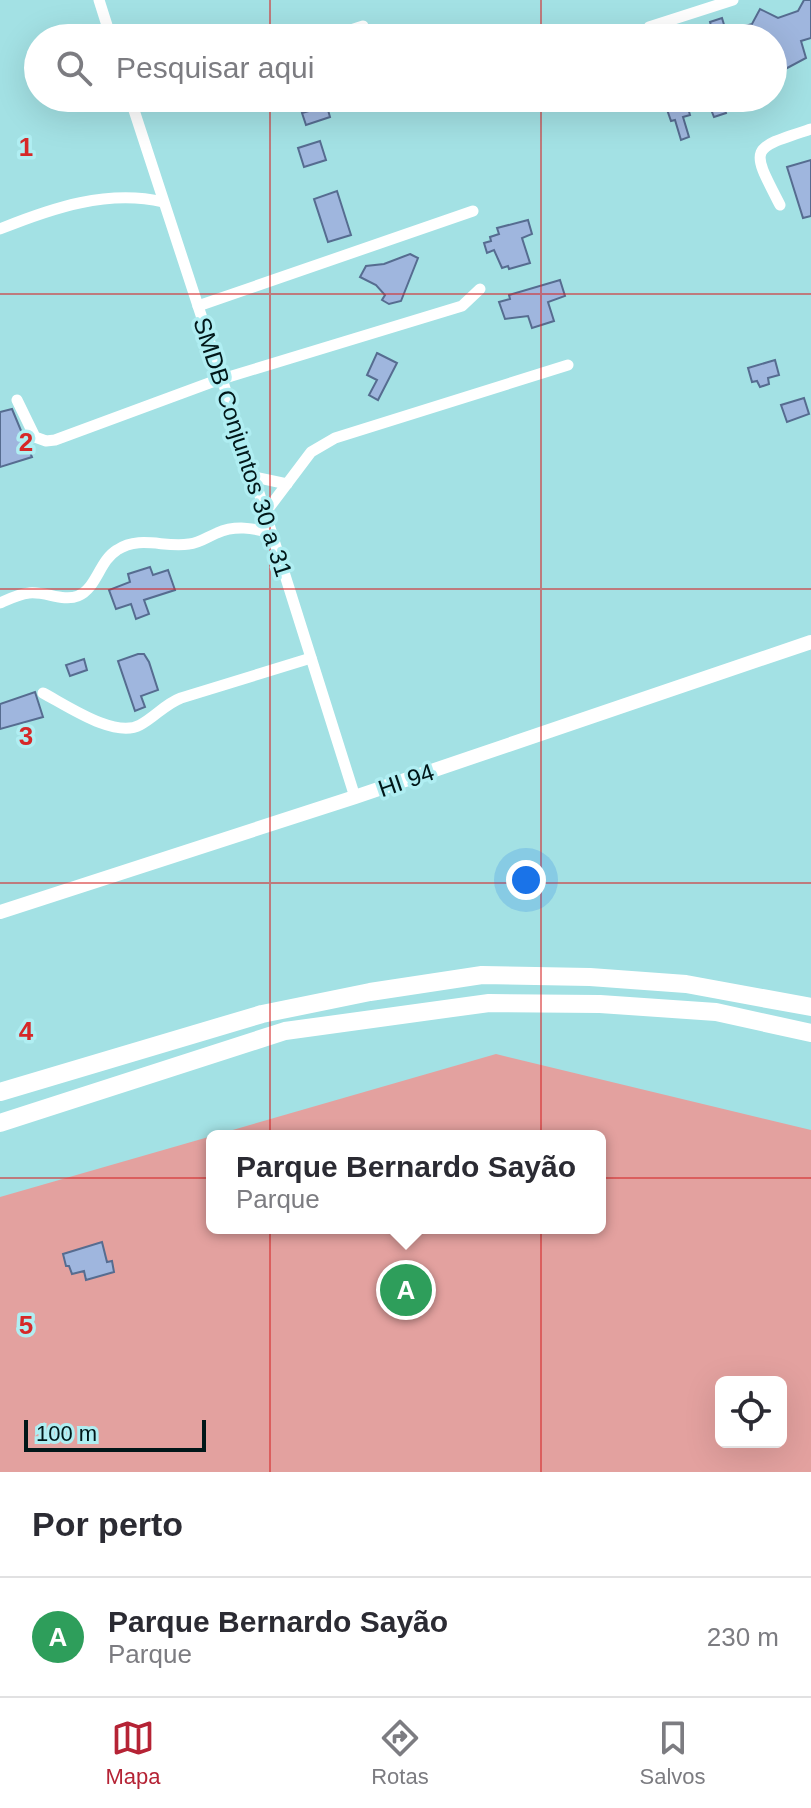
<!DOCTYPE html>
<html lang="pt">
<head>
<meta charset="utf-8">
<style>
	body { margin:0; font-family:Arial,sans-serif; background:#f2f2f3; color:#2b2b33 }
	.controls { position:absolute; right:24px; bottom:24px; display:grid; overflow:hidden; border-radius:12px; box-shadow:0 8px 32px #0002 }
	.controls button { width:72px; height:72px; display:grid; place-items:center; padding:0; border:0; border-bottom:2px solid #e1e1e2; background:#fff; color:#2b2b33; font:40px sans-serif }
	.scale { position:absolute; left:24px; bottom:20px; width:182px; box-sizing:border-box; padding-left:8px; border:4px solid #001719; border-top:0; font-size:22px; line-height:28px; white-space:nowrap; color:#001719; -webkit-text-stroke:6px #b0eef2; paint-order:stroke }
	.you { position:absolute; left:526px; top:880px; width:28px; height:28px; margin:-20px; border:6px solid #fff; border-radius:50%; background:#1a73e8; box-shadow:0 0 0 12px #1a73e833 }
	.badge { display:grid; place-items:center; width:52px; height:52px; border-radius:50%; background:#b52335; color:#fff; font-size:26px; font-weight:700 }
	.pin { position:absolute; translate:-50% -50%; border:4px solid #fff; box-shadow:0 2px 8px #0006 }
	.popup { position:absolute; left:206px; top:1130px; width:400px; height:104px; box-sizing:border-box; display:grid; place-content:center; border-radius:12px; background:#fff; filter:drop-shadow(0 2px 6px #0005); font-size:26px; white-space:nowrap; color:#7c7c81 }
	.popup b { font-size:30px; color:#2b2b33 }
	.popup::after { content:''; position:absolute; left:50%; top:100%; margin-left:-16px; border:16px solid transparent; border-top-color:#fff }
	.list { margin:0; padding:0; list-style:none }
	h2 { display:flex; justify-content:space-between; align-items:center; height:104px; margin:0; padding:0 32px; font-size:34px }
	h2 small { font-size:26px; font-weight:400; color:#7c7c81 }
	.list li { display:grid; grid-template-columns:52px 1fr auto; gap:24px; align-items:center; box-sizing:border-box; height:120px; padding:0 32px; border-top:2px solid #e1e1e2 }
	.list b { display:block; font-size:30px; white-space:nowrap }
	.list p { margin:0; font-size:26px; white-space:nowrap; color:#7c7c81 }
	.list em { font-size:26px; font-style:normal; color:#7c7c81 }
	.icon { flex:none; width:44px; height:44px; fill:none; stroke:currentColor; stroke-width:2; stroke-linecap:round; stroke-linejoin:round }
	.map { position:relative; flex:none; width:811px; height:1472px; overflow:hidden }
	.search { position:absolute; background:#fff; box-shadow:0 8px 32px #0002; left:24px; right:24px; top:24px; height:88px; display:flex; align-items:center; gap:20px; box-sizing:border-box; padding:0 28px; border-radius:44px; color:#7c7c81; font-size:30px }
	.sheet { height:224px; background:#fff }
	nav { display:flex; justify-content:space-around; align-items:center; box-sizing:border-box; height:112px; border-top:2px solid #e1e1e2; background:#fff; font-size:22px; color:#7c7c81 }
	nav a { display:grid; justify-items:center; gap:4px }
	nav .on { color:#b52335 }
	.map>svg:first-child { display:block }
</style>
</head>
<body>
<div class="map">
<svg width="811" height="1472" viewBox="0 0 811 1472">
	<rect width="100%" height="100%" fill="#a3e1e4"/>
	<path fill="#e3a19f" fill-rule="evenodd" d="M496 1054 811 1130V1472H0V1197L212 1136V1228H600V1136H212ZM721 1382H781V1442H721Z"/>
	<g fill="#9fb6de" stroke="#566c90" stroke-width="2">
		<path d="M804 0H811V38L801 41 806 58 776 74 773 65V38H767L742 27 752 24 760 9 778 18 798 11Z"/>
		<path d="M722 18 728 38H714L710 22Z"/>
		<path d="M323 98H358V100L328 110 330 117 306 125 302 113 326 106Z"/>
		<path d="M663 98H721L726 113 714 117 708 102 688 108 690 115 683 117 689 137 681 140 675 120 671 121Z"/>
		<path d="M320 141 326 160 304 167 298 148Z"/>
		<path d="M811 160V216L803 218 787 167Z"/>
		<path d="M337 191 351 235 328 242 314 199Z"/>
		<path d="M528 220 532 234 522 238 530 263 509 269 508 266 502 268 494 250 487 253 484 243 491 241 490 237 499 234 497 228Z"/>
		<path d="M410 254 418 258 401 301 389 304 382 300 385 295 376 285 360 277 366 266 384 264Z"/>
		<path d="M560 280 565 296 548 302 554 321 532 328 528 316 505 319 499 302 510 299 509 295Z"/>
		<path d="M377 353 397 363 378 400 369 395 377 380 367 375Z"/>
		<path d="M775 360 779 375 768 378 769 384 760 387 757 381 752 382 748 368Z"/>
		<path d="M804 398 809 414 787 422 781 405Z"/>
		<path d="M12 409 32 457 0 467V412Z"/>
		<path d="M150 567 153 575 168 570 175 590 144 600 149 614 136 619 131 604 116 609 109 590 130 582 128 574Z"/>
		<path d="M138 654H144L149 662 158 690 141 696 145 707 135 711 118 661Z"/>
		<path d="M84 659 87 670 70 676 66 665Z"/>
		<path d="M35 692 43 717 0 729V704Z"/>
		<path d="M102 1242 107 1262 112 1261 114 1272 86 1280 84 1271 72 1274 69 1266H66L63 1254Z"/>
	</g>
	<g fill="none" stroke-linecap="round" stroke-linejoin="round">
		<g stroke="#fff" stroke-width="11">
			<path d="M99 0 111 38"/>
			<path d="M649 27 733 0"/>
			<path d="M326 38 363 26"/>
			<path d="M130 98 254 477 355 797"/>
			<path d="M780 205C750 147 749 149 811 129"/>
			<path d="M0 229C52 208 108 189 163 202"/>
			<path d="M198 306 473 211"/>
			<path d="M17 400 35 437 46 441 55 440 212 382 462 306 480 289"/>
			<path d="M254 477 287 484"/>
			<path d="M265 513 311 452 335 438 568 365"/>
			<path d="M0 603C9 599 19 594 29 593 45 591 63 602 78 596 97 588 99 561 117 550 140 535 164 548 189 544 200 543 207 537 217 533 235 525 253 528 271 533"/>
			<path d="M43 693C66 705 115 739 140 725 155 717 165 704 181 698L311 658"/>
		</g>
		<path stroke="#fff" stroke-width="14" d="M0 912 355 797 811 642"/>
		<g stroke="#fff" stroke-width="18">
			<path d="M0 1092 262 1014 370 992 482 975 590 977 686 984 811 1007"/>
			<path d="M0 1123 285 1031 489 1003 600 1004 716 1012 811 1033"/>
		</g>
	</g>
	<path fill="none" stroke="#d62828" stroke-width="2" stroke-opacity="0.55" d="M270 0V38M541 0V38M270 98V1472M541 98V1472M0 294H811M0 589H811M0 883H811M0 1178H811"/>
	<g text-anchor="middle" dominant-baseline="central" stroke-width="7" stroke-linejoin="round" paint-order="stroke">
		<g font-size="24" fill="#001719" stroke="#b0eef2">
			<text transform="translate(243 447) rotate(72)">SMDB Conjuntos 30 a 31</text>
			<text transform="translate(406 780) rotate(-19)">HI 94</text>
		</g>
	</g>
	<g font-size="26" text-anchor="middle" font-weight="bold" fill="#d62828" stroke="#b0eef2" stroke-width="7" stroke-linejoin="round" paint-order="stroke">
		<text x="26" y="156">1</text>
		<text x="26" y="451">2</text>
		<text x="26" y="745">3</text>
		<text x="26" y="1040">4</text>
		<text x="26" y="1334">5</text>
	</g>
</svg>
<div class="controls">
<button><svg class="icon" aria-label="locate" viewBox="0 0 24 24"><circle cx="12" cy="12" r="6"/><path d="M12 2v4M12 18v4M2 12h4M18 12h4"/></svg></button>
</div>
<div class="scale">100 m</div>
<div class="you"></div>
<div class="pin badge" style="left:406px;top:1290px;background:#2e9e5b">A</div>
<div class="popup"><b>Parque Bernardo Sayão</b>Parque</div>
<div class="search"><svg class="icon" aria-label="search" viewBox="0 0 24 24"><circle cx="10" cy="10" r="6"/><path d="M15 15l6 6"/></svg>Pesquisar aqui</div>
</div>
<section class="sheet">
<h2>Por perto<small></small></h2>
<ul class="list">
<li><span class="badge" style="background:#2e9e5b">A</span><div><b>Parque Bernardo Sayão</b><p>Parque</p></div><em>230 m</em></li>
</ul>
</section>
<nav>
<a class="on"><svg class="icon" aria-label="map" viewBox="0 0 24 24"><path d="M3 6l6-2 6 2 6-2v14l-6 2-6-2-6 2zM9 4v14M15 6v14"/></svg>Mapa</a>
<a><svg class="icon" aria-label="directions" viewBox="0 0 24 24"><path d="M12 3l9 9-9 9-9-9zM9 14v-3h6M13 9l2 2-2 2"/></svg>Rotas</a>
<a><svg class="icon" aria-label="saved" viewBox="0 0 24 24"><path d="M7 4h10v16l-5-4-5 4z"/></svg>Salvos</a>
</nav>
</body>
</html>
